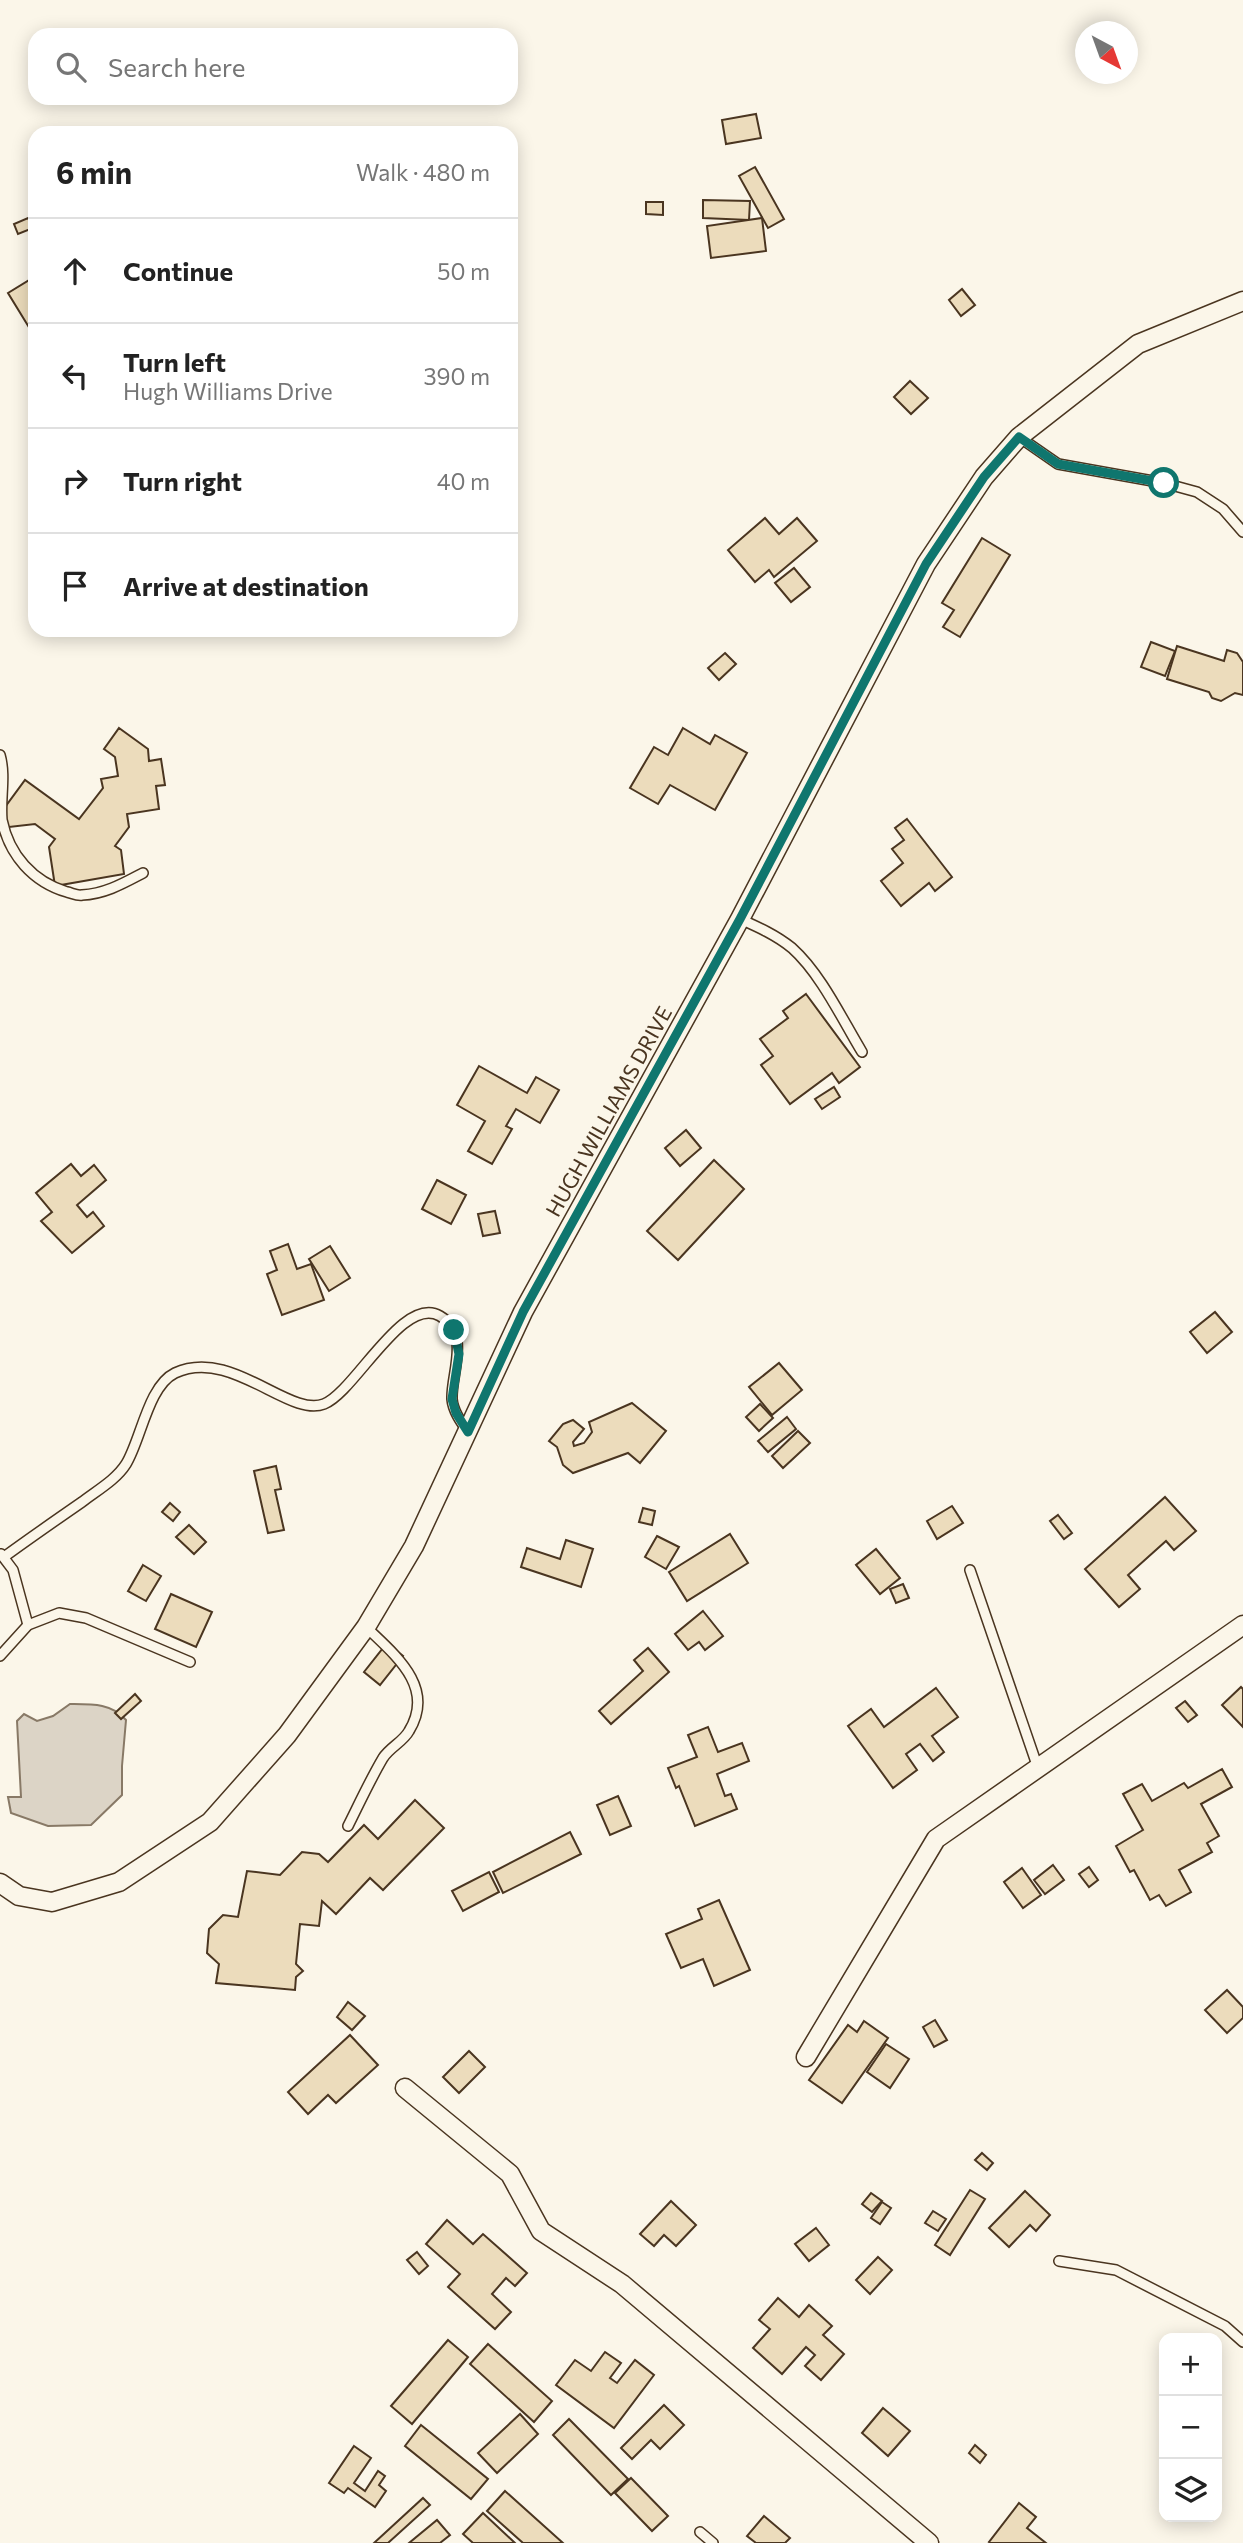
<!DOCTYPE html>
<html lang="en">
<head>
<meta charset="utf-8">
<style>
	body { margin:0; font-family:Commissioner,sans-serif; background:#f6f6f6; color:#222 }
	.controls { position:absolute; right:21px; bottom:21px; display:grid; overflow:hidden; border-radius:14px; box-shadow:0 4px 18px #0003 }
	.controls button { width:63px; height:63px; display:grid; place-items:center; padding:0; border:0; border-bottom:2px solid #e0e0e0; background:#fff; color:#222; font:35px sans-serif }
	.compass { position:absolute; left:1075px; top:21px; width:63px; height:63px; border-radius:50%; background:#fff; box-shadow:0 4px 18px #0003; rotate:139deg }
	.stop { position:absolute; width:21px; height:21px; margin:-16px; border:5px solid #0f766e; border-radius:50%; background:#fff }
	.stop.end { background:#0f766e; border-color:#fff; box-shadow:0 2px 7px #0008 }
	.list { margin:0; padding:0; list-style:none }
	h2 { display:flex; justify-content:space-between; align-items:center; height:91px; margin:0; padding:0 28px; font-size:30px }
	h2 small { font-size:23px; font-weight:400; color:#767676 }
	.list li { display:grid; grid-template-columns:46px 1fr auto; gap:21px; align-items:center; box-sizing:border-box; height:105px; padding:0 28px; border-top:2px solid #e0e0e0 }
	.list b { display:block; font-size:26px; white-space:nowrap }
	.list p { margin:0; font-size:23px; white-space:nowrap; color:#767676 }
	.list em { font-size:23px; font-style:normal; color:#767676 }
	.icon { flex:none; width:38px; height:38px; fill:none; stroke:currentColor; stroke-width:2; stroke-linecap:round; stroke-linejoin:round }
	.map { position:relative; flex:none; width:1243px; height:2543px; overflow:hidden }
	.search { position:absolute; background:#fff; box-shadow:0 4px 18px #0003; left:28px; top:28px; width:490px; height:77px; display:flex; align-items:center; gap:18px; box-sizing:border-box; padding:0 24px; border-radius:21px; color:#767676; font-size:26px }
	.panel { position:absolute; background:#fff; box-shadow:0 4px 18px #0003; left:28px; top:126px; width:490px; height:511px; border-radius:21px }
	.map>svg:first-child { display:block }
</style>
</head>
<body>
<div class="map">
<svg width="1243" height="2543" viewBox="0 0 1243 2543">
	<rect width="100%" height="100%" fill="#fbf6e9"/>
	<path fill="#dcd4c6" stroke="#887966" stroke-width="2" d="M70 1704C91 1704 112 1703 126 1720L122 1766V1795L91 1825 48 1826 11 1813 8 1797H21L17 1721 24 1714 37 1721 53 1716Z"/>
	<g fill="#ecdcbc" stroke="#4a3520" stroke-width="2">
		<path d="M756 114 761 138 726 144 722 120Z"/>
		<path d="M755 167 784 219 768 228 739 176Z"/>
		<path d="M703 200 750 201 749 220 703 218Z"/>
		<path d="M646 202H663V215L646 214Z"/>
		<path d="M28 218 33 228 18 234 14 224Z"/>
		<path d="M762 218 766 251 711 258 707 226Z"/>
		<path d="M31 279 35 286V326L30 329 8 293Z"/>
		<path d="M962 289 975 305 961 316 949 300Z"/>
		<path d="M910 381 928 398 911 414 894 397Z"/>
		<path d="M765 518 779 534 797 518 817 541 774 577 769 570 755 582 728 550Z"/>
		<path d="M982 538 1010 555 960 637 943 627 954 610 942 603Z"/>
		<path d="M794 568 810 587 791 602 775 583Z"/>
		<path d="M1151 642 1175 651 1165 676 1141 667Z"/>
		<path d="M1177 646 1224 661 1227 650 1237 653 1243 662V695L1235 693 1221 701 1212 698 1209 692 1167 679Z"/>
		<path d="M725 653 736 664 719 680 708 668Z"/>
		<path d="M119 728 148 749 149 761 161 759 165 785 156 786 159 809 127 814 129 827 115 846 121 850 124 874 55 886 49 847 55 839 35 824 9 827 0 821V814L25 780 79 819 103 788 101 779 118 776 115 757 104 749Z"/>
		<path d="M683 728 710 744 715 735 747 753 715 810 670 785 658 804 630 788 654 747 668 755Z"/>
		<path d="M907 819 952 877 935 891 929 883 901 906 881 881 903 863 892 849 904 840 895 828Z"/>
		<path d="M806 994 860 1067 839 1083 832 1073 790 1104 761 1065 773 1056 760 1039 788 1018 783 1011Z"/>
		<path d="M479 1066 527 1093 536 1077 559 1090 540 1123 516 1109 506 1126 512 1129 492 1164 468 1151 485 1121 457 1105Z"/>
		<path d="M834 1087 840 1097 822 1109 815 1099Z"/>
		<path d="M686 1130 701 1148 680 1166 665 1148Z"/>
		<path d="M714 1160 744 1189 678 1260 647 1231Z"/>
		<path d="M71 1164 81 1176 94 1165 106 1180 77 1205 87 1217 93 1212 104 1226 72 1253 41 1221 52 1212 36 1193Z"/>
		<path d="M437 1180 466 1195 451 1224 422 1209Z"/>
		<path d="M495 1211 500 1233 483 1236 478 1214Z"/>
		<path d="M288 1244 297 1269 311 1264 324 1300 282 1315 267 1274 277 1270 270 1251Z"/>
		<path d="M330 1246 350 1278 329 1291 309 1259Z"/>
		<path d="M1215 1312 1232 1332 1207 1353 1190 1332Z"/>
		<path d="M779 1363 802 1390 772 1415 749 1387Z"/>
		<path d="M632 1403 666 1431 640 1463 628 1453 573 1473 563 1465 557 1447 549 1441 563 1424 573 1420 584 1429 573 1442 574 1446 584 1443 592 1432 589 1422Z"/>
		<path d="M760 1404 773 1418 759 1431 746 1417Z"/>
		<path d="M787 1417 796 1429 768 1452 758 1441Z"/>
		<path d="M798 1431 810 1443 783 1468 772 1456Z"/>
		<path d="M276 1466 281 1489 275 1490 284 1530 268 1533 254 1471Z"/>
		<path d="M1165 1497 1196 1531 1174 1550 1166 1541 1128 1575 1140 1589 1119 1607 1085 1569Z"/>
		<path d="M170 1503 180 1512 173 1521 162 1512Z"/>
		<path d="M952 1506 963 1523 937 1539 927 1521Z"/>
		<path d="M643 1508 655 1511 652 1525 639 1522Z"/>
		<path d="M1058 1515 1072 1533 1064 1539 1050 1521Z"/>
		<path d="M189 1525 206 1542 194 1554 176 1537Z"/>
		<path d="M730 1534 748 1563 687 1601 669 1572Z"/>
		<path d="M657 1536 679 1547 666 1569 645 1557Z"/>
		<path d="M566 1540 593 1549 581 1587 521 1567 527 1548 560 1559Z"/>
		<path d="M876 1549 900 1578 880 1594 856 1565Z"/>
		<path d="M143 1565 161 1576 146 1601 128 1591Z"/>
		<path d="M903 1584 909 1598 896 1603 890 1589Z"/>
		<path d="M171 1594 212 1612 196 1647 155 1629Z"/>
		<path d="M703 1611 723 1636 705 1650 699 1642 688 1650 675 1634Z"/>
		<path d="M387 1643 403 1656 380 1685 364 1672Z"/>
		<path d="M648 1648 669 1672 611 1724 599 1711 643 1671 634 1660Z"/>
		<path d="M1241 1687 1243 1689V1727L1222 1705Z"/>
		<path d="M936 1688 958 1717 932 1736 944 1752 933 1761 920 1744 906 1754 917 1770 893 1788 848 1726 871 1709 884 1727Z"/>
		<path d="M135 1694 141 1701 121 1719 115 1713Z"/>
		<path d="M1185 1701 1197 1715 1188 1722 1176 1708Z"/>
		<path d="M708 1727 718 1752 742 1743 749 1761 717 1774 725 1796 731 1794 737 1809 695 1826 679 1786 676 1788 668 1768 697 1757 688 1735Z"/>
		<path d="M1222 1769 1232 1787 1201 1804 1219 1836 1207 1843 1212 1852 1179 1870 1191 1892 1166 1906 1159 1895 1150 1900 1134 1870 1130 1872 1116 1846 1143 1830 1123 1794 1142 1784 1152 1801 1184 1783 1188 1788Z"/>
		<path d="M618 1796 631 1826 610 1835 597 1805Z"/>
		<path d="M415 1800 444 1828 383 1890 370 1878 336 1914 322 1901 319 1926 300 1924 296 1964 303 1971 296 1977 295 1990 216 1983 219 1964 207 1953 209 1929 223 1915 238 1917 247 1871 280 1875 302 1852 319 1854 328 1862 364 1825 378 1839Z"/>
		<path d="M570 1832 581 1854 503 1893 493 1872Z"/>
		<path d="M1053 1865 1064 1880 1045 1894 1034 1880Z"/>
		<path d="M1089 1867 1098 1880 1089 1887 1079 1874Z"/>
		<path d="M1022 1868 1041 1895 1023 1908 1004 1882Z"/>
		<path d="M489 1872 499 1892 463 1911 452 1891Z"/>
		<path d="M719 1900 750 1970 714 1986 703 1959 681 1968 666 1934 702 1919 698 1909Z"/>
		<path d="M1227 1990 1243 2007V2018L1227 2033 1205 2010Z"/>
		<path d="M348 2002 365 2016 352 2030 337 2017Z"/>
		<path d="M935 2020 947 2040 934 2047 923 2027Z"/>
		<path d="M864 2021 888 2038 842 2103 809 2080 848 2025 857 2032Z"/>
		<path d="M350 2035 378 2065 336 2103 328 2095 308 2114 288 2092Z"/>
		<path d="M886 2044 909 2059 890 2088 867 2072Z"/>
		<path d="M469 2051 485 2067 459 2093 443 2077Z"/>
		<path d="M982 2153 993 2163 987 2170 975 2160Z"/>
		<path d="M970 2190 985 2199 950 2255 935 2245Z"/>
		<path d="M1025 2191 1050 2215 1036 2231 1030 2225 1009 2247 989 2228Z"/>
		<path d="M871 2193 882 2201 872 2212 862 2204Z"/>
		<path d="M671 2201 696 2225 676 2246 664 2235 654 2246 640 2234Z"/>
		<path d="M882 2202 891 2208 880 2224 871 2218Z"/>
		<path d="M933 2211 946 2219 938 2231 925 2223Z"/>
		<path d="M447 2220 473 2244 483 2234 527 2273 515 2286 506 2278 492 2294 511 2312 495 2329 448 2287 460 2274 426 2244Z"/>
		<path d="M816 2228 829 2245 809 2261 795 2244Z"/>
		<path d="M417 2252 428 2266 419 2274 407 2260Z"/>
		<path d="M878 2257 892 2270 870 2294 856 2280Z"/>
		<path d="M778 2298 799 2317 809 2305 832 2326 823 2335 844 2354 821 2380 805 2366 815 2355 806 2347 782 2374 753 2348 770 2329 759 2320Z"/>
		<path d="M448 2340 468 2357 412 2424 391 2406Z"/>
		<path d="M488 2344 552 2401 534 2422 470 2364Z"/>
		<path d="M605 2352 621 2363 610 2378 617 2383 635 2360 654 2375 614 2428 556 2385 575 2360 591 2371Z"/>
		<path d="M664 2405 684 2425 660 2449 651 2440 632 2459 621 2448Z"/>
		<path d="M883 2408 910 2431 888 2456 862 2433Z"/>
		<path d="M520 2414 538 2434 497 2473 478 2453Z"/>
		<path d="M569 2419 628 2479 611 2495 553 2435Z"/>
		<path d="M421 2425 488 2479 471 2499 405 2446Z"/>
		<path d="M975 2445 986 2455 980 2463 969 2453Z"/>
		<path d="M354 2446 371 2458 354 2483 365 2491 378 2471 385 2476 379 2485 386 2491 375 2507 348 2488 344 2493 329 2483Z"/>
		<path d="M631 2478 668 2516 652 2531 615 2493Z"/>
		<path d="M505 2491 563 2543H523L487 2511Z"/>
		<path d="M423 2498 430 2505 388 2543H374Z"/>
		<path d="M1019 2503 1036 2517 1027 2528 1046 2543H991L989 2542Z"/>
		<path d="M483 2513 515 2543H473L463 2534Z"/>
		<path d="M764 2516 790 2538 785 2543H756L747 2536Z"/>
		<path d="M437 2520 450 2535 440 2543H409Z"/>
	</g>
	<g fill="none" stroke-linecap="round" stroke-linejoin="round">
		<defs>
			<g id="lane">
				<path d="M1019 437 1058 464 1164 483 1197 492 1223 509 1243 532"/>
				<path d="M0 755C6 776 0 798 2 820 9 855 33 882 67 892 72 893 77 896 82 895 105 894 124 883 143 873"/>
				<path d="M740 919C758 927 776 935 792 948 821 974 842 1019 862 1052"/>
				<path d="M1 1554 13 1570 28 1625"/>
				<path d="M4 1557C30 1538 56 1520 82 1502 96 1491 116 1480 126 1464 141 1440 148 1386 175 1373 231 1347 289 1418 324 1404 355 1392 403 1294 440 1316 471 1334 451 1373 452 1399 453 1411 461 1422 468 1432"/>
				<path d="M970 1570 1038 1768"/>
				<path d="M0 1656 28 1625 59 1613 86 1618 190 1662"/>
				<path d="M348 1826C359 1804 370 1780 383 1758 390 1747 403 1742 409 1731 436 1687 395 1655 366 1627"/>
				<path d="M1059 2261 1116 2270 1225 2326 1243 2342"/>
				<path d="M700 2532 713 2543"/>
			</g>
			<g id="street">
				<path d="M0 1883 19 1896 52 1902 119 1882 210 1822 287 1735 366 1627 414 1546 523 1312 740 919 926 564 984 477 1019 437 1138 344 1243 301"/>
				<path d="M806 2057 936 1839 1243 1625"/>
				<path d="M405 2088 510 2174 541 2231 622 2284 929 2543"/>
			</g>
		</defs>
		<use href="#lane" stroke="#4a3520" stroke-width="12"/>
		<use href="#street" stroke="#4a3520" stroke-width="21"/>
		<use href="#lane" stroke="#fbf6e9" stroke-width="9"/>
		<use href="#street" stroke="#fbf6e9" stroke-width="18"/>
	</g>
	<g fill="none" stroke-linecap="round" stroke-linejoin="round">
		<path stroke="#0f766e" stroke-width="9" d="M454 1330 459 1354 452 1399 456 1413 468 1432 523 1312 740 919 926 564 984 477 1019 437 1058 464 1164 483"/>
	</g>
	<g text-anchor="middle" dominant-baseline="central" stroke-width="5" stroke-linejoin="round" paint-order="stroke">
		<g font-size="21" fill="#4a3520" stroke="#fbf6e9">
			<text transform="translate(608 1111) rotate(-61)">HUGH WILLIAMS DRIVE</text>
		</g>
	</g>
</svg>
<div class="controls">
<button>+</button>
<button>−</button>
<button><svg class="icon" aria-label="layers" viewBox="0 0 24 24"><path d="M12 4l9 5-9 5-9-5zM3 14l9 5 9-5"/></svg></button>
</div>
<svg class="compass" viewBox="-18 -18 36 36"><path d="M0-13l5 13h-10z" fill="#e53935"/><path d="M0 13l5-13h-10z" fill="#767676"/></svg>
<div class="stop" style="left:1164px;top:483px"></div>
<div class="stop end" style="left:454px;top:1330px"></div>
<div class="search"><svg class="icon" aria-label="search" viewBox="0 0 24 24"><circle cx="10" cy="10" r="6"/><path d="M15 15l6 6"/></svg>Search here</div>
<section class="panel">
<h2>6 min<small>Walk · 480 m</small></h2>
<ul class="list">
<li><svg class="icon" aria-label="ahead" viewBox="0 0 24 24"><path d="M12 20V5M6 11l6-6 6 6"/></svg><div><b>Continue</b></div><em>50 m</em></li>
<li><svg class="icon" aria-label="left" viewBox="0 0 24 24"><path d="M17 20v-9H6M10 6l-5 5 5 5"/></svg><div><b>Turn left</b><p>Hugh Williams Drive</p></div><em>390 m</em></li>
<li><svg class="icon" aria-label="right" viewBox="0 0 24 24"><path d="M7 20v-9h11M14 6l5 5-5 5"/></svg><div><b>Turn right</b></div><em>40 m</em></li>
<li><svg class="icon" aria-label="arrive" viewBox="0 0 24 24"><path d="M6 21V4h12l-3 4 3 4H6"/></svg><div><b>Arrive at destination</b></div></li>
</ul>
</section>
</div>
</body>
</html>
